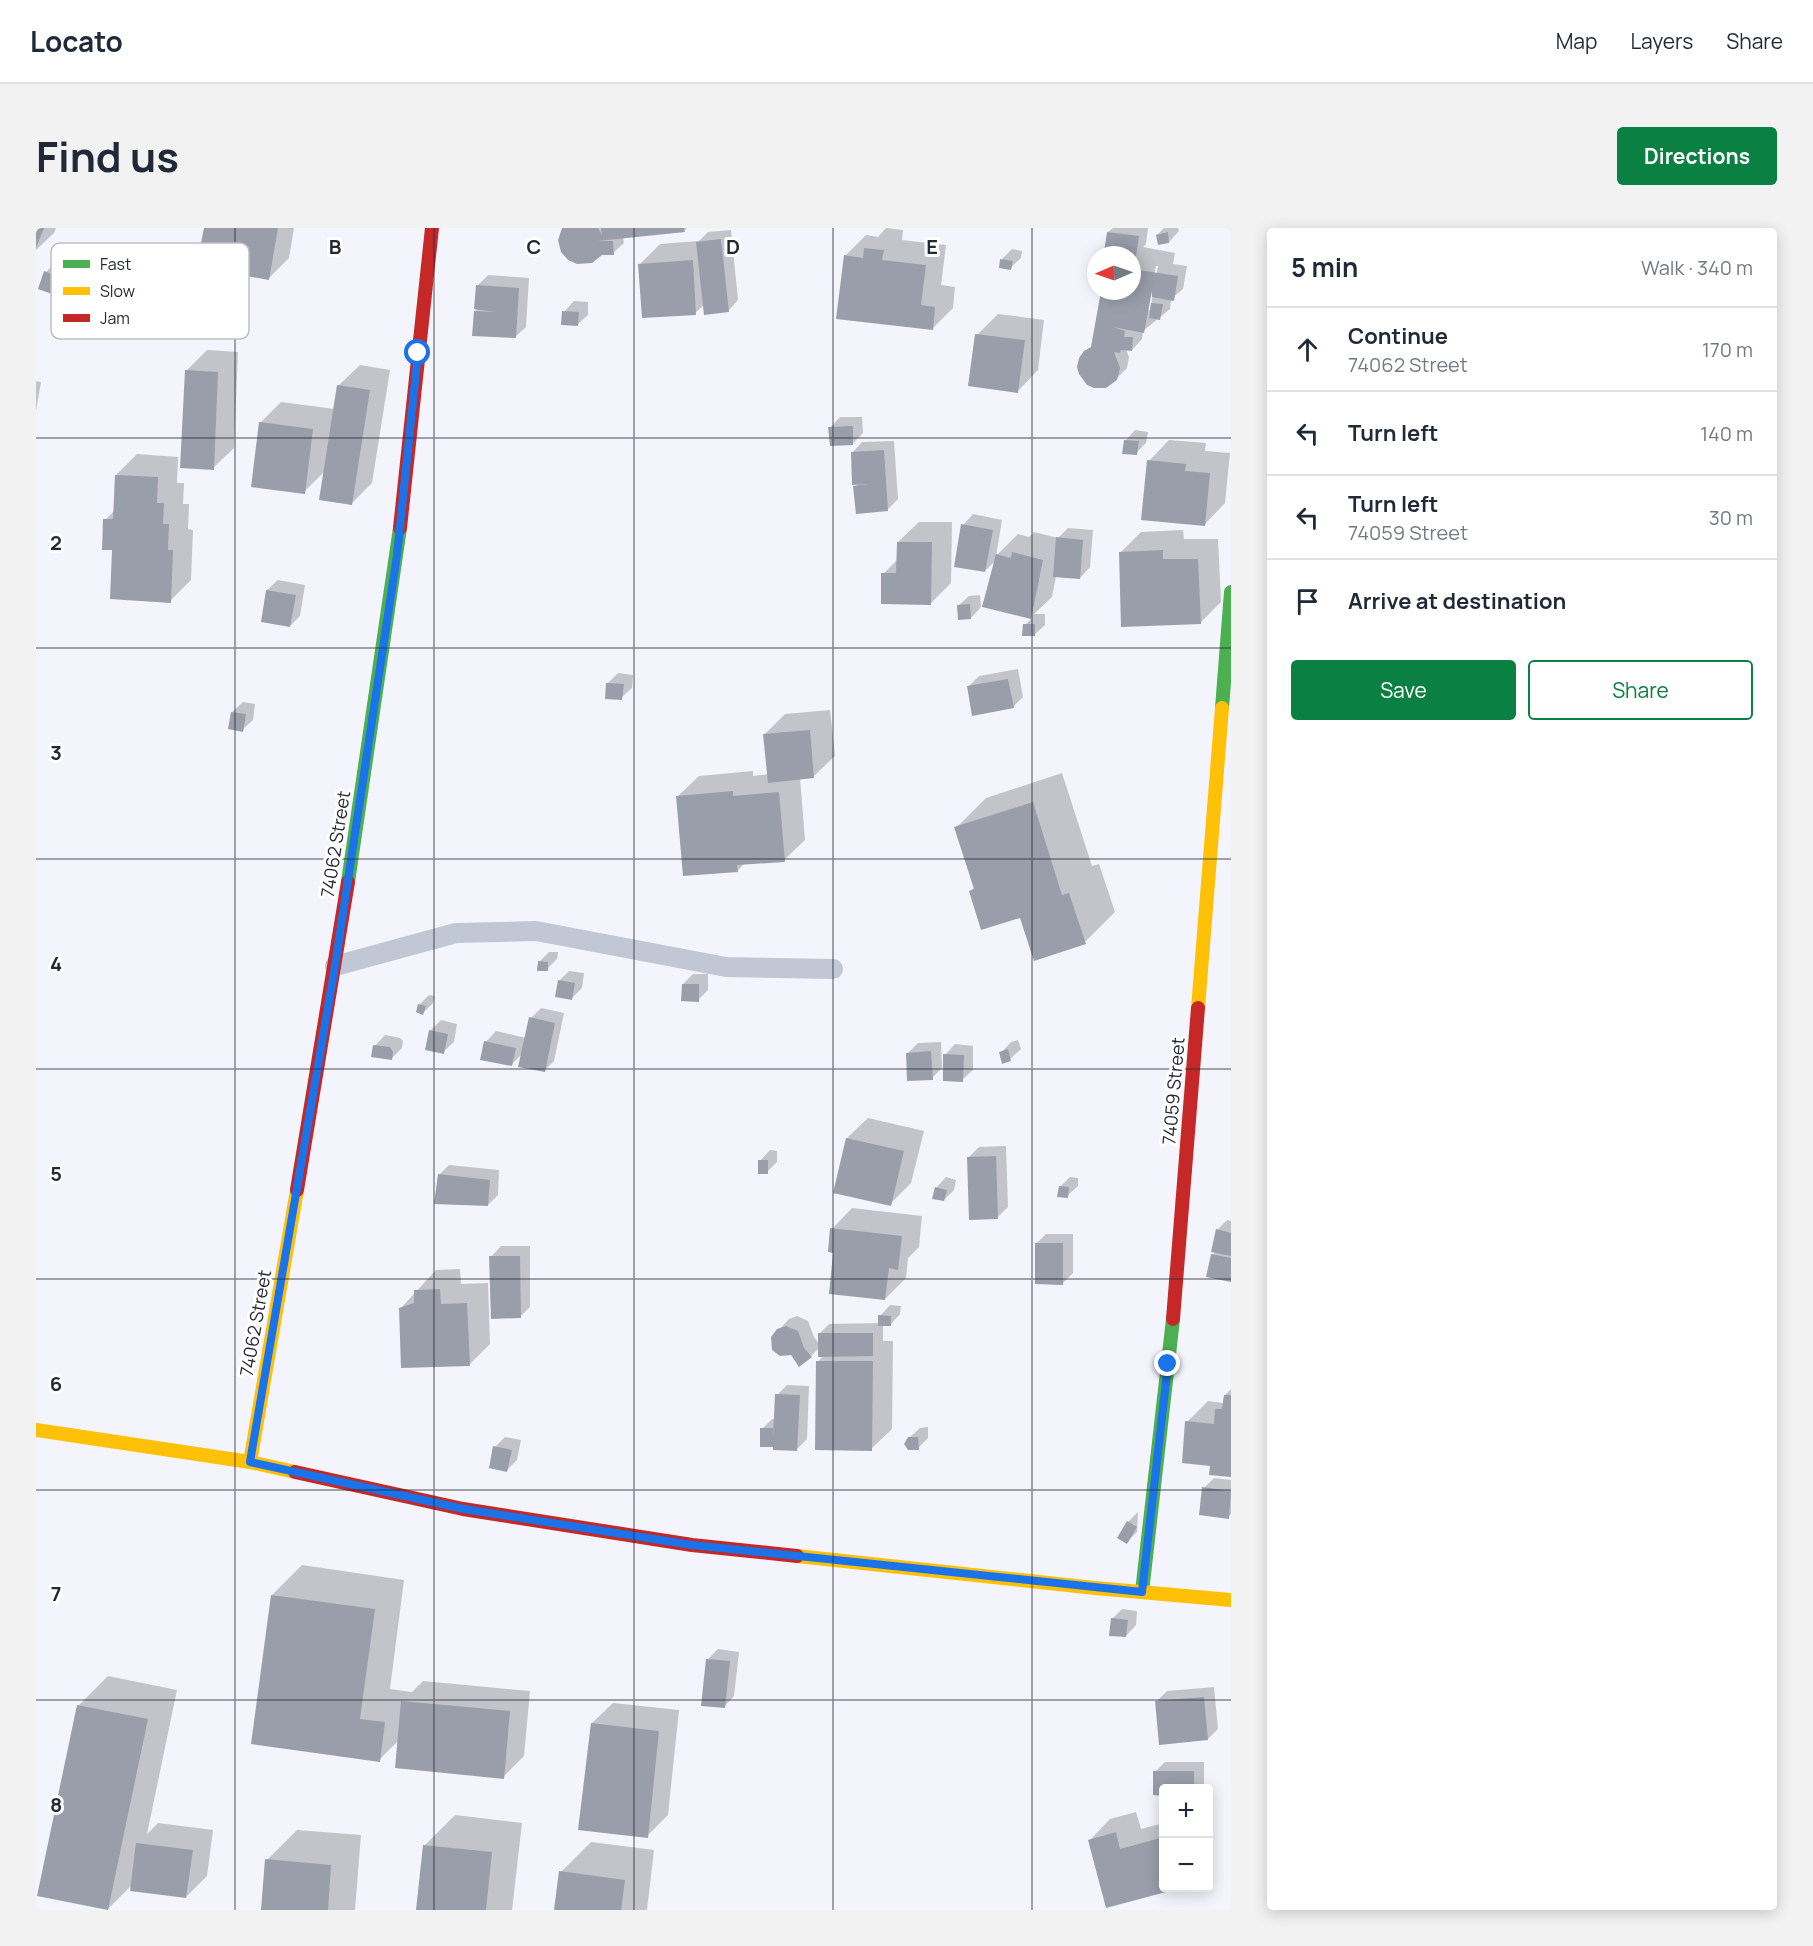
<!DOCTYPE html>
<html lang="en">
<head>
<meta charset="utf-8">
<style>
	body { margin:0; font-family:Manrope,sans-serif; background:#f2f2f3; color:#1f2937 }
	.controls { position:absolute; right:18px; bottom:18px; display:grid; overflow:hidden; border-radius:6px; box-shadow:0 3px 15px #0003 }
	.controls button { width:54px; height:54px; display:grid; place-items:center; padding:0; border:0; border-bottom:2px solid #e0e1e3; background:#fff; color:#1f2937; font:30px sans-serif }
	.compass { position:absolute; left:1051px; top:18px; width:54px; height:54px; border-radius:50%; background:#fff; box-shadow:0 3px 15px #0003; rotate:268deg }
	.stop { position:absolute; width:18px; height:18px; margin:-14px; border:4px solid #1a73e8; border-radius:50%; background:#fff }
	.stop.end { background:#1a73e8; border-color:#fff; box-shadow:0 2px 6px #0008 }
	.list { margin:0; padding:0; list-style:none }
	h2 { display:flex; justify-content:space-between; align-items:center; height:78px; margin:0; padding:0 24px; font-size:26px }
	h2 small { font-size:20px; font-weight:400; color:#747a83 }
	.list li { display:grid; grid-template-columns:39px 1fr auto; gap:18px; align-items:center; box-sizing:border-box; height:84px; padding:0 24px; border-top:2px solid #e0e1e3 }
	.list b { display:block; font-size:22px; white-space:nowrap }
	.list p { margin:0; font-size:20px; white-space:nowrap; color:#747a83 }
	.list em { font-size:20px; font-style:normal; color:#747a83 }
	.actions { display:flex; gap:12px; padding:18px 24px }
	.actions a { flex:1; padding:14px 0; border:2px solid #0b8043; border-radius:6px; text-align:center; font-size:21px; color:#0b8043 }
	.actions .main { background:#0b8043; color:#fff }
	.icon { flex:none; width:33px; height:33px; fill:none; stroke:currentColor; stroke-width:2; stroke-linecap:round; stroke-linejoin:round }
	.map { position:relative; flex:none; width:1195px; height:1682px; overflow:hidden; border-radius:6px }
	header { display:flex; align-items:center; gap:36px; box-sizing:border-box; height:84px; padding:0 30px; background:#fff; border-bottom:2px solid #e0e1e3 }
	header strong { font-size:28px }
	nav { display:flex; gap:33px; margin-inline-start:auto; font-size:21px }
	.intro { display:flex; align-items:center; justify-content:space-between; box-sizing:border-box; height:144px; padding:0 36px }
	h1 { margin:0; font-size:42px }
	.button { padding:15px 27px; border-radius:6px; background:#0b8043; color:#fff; font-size:21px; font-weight:700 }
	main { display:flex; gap:36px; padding:0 36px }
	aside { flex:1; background:#fff; border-radius:6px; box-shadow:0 3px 15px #0003 }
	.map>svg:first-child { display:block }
</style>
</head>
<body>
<header>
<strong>Locato</strong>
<nav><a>Map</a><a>Layers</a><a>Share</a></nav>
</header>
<div class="intro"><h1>Find us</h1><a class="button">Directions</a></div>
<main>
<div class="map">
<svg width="1195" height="1682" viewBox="0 0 1195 1682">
	<rect width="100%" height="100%" fill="#f4f5fc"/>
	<g fill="#0003" fill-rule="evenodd">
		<path d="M0 0H20L18 5 0 22Z"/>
		<path d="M169 0H258L253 30 232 51Z"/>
		<path d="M528 0H651L648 3 587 9 588 15 577 25Z"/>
		<path d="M850 0 867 2 866 12 910 17 905 57 919 59 917 80 896 101 809 28 830 7 842 9Z"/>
		<path d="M1077 0H1112L1110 16 1107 19 1139 25 1137 36 1151 38 1147 61 1135 71 1134 81 1107 103 1106 111 1096 122 1090 121 1093 129 1091 140 1080 151 1055 119 1067 63H1096V27H1082L1084 24 1072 4ZM1120 38H1122L1114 82H1111Z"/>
		<path d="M1128 0H1142L1143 3 1133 14 1121 7Z"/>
		<path d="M695 2 702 72 692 83 669 76 659 85 603 37 624 16 663 13 672 4Z"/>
		<path d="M976 21 986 23 985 30 974 40 966 31Z"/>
		<path d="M20 34 32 38 26 54 16 65 10 44Z"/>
		<path d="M452 47 493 50 490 99 479 109 439 83 442 81V57Z"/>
		<path d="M538 73 552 74V87L541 97 528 84Z"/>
		<path d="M962 86 1008 92 1002 142 982 163 941 107Z"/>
		<path d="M171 122 202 124 198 220 177 240 150 143Z"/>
		<path d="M324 137 354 142 336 255 316 275 289 243 268 264 224 195 245 174 299 181 303 157Z"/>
		<path d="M0 153 5 154 0 183Z"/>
		<path d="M804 189H826L827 205 817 215 794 200Z"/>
		<path d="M1099 202 1112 204 1110 215 1100 225 1089 213Z"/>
		<path d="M1133 212 1170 215 1169 223 1194 225 1189 275 1169 296 1113 233Z"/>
		<path d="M858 213 862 271 852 281 819 259 822 255 816 225 826 214Z"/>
		<path d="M101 226 142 229 141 255H148L147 276H153L152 301 157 302 155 352 134 373 78 321 69 292 79 282 80 247Z"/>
		<path d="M937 286 966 292 960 328 982 306 993 309 998 304 1022 310 1032 300 1057 302 1054 339 1044 350 1020 348 1016 369 998 386H1009V397L998 407 989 397 996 390 948 378 960 332 949 343 927 297Z"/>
		<path d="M883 294H916L915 355 894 376 847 346 862 331V314Z"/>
		<path d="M1147 302 1148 311H1182L1185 374 1164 395 1084 325 1105 304Z"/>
		<path d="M242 352 269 357 264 388 254 398 231 362Z"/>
		<path d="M944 367 945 379 935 390 922 378 933 368Z"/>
		<path d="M982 441 987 469 977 479 933 458 943 448Z"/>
		<path d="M582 445 597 447 596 460 585 470 571 456Z"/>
		<path d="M207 474 219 476 217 492 206 502 196 484Z"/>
		<path d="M794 482 799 528 778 548 764 550 769 612 748 632 709 635 702 642 648 646 642 568 663 548 717 543V548L733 546 728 507 749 486Z"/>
		<path d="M1026 545 1056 638 1063 636 1079 684 1049 714 984 688 935 663 939 659 920 600 950 570Z"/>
		<path d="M513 724H522L521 731 511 741 503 734Z"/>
		<path d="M533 743 548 745 546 760 536 770 523 753Z"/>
		<path d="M657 746H672V762L662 772 647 756Z"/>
		<path d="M393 767 399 768 397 775 387 785 383 777Z"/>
		<path d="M505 780 528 785 518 833 508 843 487 825 475 837 450 814 460 803 490 810 495 790Z"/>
		<path d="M405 792 421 796 418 814 407 824 394 803Z"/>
		<path d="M349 807 364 810 367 813 366 820 356 830 339 818Z"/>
		<path d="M982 812 985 821 974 831 965 825 975 814Z"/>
		<path d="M905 814 906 840 896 850 872 825 882 815Z"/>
		<path d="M919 816 937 818V842L926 852 909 827Z"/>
		<path d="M832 890 888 903 875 955 854 976 811 910Z"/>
		<path d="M970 918 972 979 962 989 933 929 943 919Z"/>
		<path d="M734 922 741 923V934L731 944 724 933Z"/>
		<path d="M413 937 463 942 462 967 452 977 403 947Z"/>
		<path d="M910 949 920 952 918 962 908 972 900 960Z"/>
		<path d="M1034 949 1042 950V958L1031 968 1024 959Z"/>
		<path d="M816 980 886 988 883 1019 872 1030 870 1050 849 1071 799 1024 796 1001Z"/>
		<path d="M1191 992 1195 993V1053L1172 1048 1176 1027 1179 1024 1181 1002Z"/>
		<path d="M1010 1006H1037V1045L1027 1055 1000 1016Z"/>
		<path d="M465 1018H494V1079L484 1089 455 1029Z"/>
		<path d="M424 1041 425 1056 452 1055 454 1116 433 1137 365 1080 400 1042Z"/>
		<path d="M854 1077 865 1078 864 1086 854 1097 847 1096V1113H857L856 1201 835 1221 782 1134 788 1127 783 1120 775 1128 743 1102 753 1091 761 1088 772 1093 778 1109 783 1116V1106L793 1096 844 1095V1088Z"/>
		<path d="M751 1157 773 1158 771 1211 761 1221 738 1220 726 1201 736 1191H740L741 1167Z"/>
		<path d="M1195 1161V1247L1174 1245 1176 1236 1151 1194 1172 1173 1187 1175 1189 1167Z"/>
		<path d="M892 1199V1210L882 1220 873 1210 884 1200Z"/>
		<path d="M469 1209 485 1212 481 1232 471 1242 459 1219Z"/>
		<path d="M1178 1250 1195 1252V1286L1192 1289 1168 1260Z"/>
		<path d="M1102 1284 1101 1304 1091 1314 1092 1294Z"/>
		<path d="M266 1337 368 1352 354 1461 376 1464 387 1453 494 1463 488 1528 467 1549 363 1512 343 1532 236 1367Z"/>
		<path d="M1086 1381 1101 1383 1100 1397 1090 1408 1076 1391Z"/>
		<path d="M682 1421 703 1424 698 1468 688 1479 671 1432Z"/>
		<path d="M72 1448 141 1462 111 1606 122 1595 177 1602 171 1648 150 1669 96 1657 71 1682 42 1478Z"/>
		<path d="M1178 1459 1182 1501 1172 1511 1121 1473 1131 1463Z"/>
		<path d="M577 1475 643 1482 632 1587 611 1608 556 1495Z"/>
		<path d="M1129 1534H1168V1556L1163 1560H1128L1119 1544Z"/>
		<path d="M1100 1584 1105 1601 1128 1595V1660H1142L1071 1678 1054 1612 1074 1591Z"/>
		<path d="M419 1587 486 1595 476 1682H382L389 1617Z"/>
		<path d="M261 1602 325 1607 319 1682H227L231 1632Z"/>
		<path d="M555 1614 618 1622 611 1682H520L525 1644Z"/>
	</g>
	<g fill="#9a9eab">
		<path d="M0 0H8L0 20Z"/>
		<path d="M168 0H242L233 52 160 39Z"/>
		<path d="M526 0H562L566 7 565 0H648L649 4 562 13H577L578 27H566L556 35 541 36 532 32 525 24 522 12Z"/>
		<path d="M1071 4 1103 8 1100 28 1068 24Z"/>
		<path d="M1132 4 1133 15 1122 17 1120 7Z"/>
		<path d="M685 11 693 84 668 87 660 14Z"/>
		<path d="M828 20 848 22 846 32 890 37 885 77 899 79 897 102 800 91 808 27 827 30Z"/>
		<path d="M964 31 977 33 975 42 963 40Z"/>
		<path d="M657 32 660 87 606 90 602 36Z"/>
		<path d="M1096 41 1142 48 1138 73 1116 69V63L1108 105 1077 99 1089 103 1088 109H1097L1096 123 1085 122 1084 125 1078 124 1084 140 1081 152 1070 160H1058L1051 157 1043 146 1041 139 1043 130 1048 123 1055 119 1065 63H1096Z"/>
		<path d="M8 43 23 49 16 66 2 61Z"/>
		<path d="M440 57 483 60 480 110 436 108 438 83 459 84 438 81Z"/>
		<path d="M1115 75 1127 76 1124 92 1113 90Z"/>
		<path d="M526 83 543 84 542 98 525 97Z"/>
		<path d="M939 106 989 112 982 165 932 158Z"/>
		<path d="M149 142 182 144 178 242 144 240Z"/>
		<path d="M301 157 334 162 316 277 283 272Z"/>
		<path d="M223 194 277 201 269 266 215 259Z"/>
		<path d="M817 198V217L794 218 792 199Z"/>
		<path d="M1088 212 1103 213 1101 227 1086 226Z"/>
		<path d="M848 222 852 283 820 286 817 258 833 256 816 257 815 224Z"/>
		<path d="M1111 232 1150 236 1149 243 1174 245 1169 298 1105 292Z"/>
		<path d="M79 247 122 249 121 275H128L127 296H133L132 322H137L135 375 74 371 76 322H66L67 291H77Z"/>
		<path d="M925 296 957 302 949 344 918 339Z"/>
		<path d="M1020 309 1047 312 1044 351 1017 349Z"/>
		<path d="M861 314H896L895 377 845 376V345H860Z"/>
		<path d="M1127 322V331H1162L1165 396 1085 399 1083 324Z"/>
		<path d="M976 324 1007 332 995 391 946 379 960 326 975 330Z"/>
		<path d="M230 362 260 367 254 399 225 394Z"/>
		<path d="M934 376 935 391 922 392 921 377Z"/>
		<path d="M987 396H999V408H986Z"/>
		<path d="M972 451 978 480 936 488 931 458Z"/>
		<path d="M570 455 588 456 586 472 569 471Z"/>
		<path d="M195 484 210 486 207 504 192 501Z"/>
		<path d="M774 502 778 550 732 555 727 506Z"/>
		<path d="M697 563V568L743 564 749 634 701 637 702 644 647 648 640 568Z"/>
		<path d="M997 574 1026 667 1033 665 1050 716 998 733 984 690 945 702 933 663 938 661 918 599Z"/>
		<path d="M502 733 512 734V743H501Z"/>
		<path d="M522 752 539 755 536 772 519 769Z"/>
		<path d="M646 756H663V774L645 773Z"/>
		<path d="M382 776 390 778 387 787 380 784Z"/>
		<path d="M493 789 519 795 509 844 482 839Z"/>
		<path d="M393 802 412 806 408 826 389 822Z"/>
		<path d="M448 813 480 820 476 838 444 832Z"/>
		<path d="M337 817 354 819 357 824 356 832 335 829Z"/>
		<path d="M972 821 975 833 966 836 963 824Z"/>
		<path d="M895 823 897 852 871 853 870 825Z"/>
		<path d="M907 826 928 827 927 854 907 853Z"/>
		<path d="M810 910 868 923 855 978 797 965Z"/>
		<path d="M960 928 962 991 933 992 931 929Z"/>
		<rect x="722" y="932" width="10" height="14"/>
		<path d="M402 946 454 952 452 978 398 976Z"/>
		<path d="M1023 958 1033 959 1032 970 1021 969Z"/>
		<path d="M899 959 911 962 908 973 896 971Z"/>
		<path d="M794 1000 866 1008 862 1042 853 1040 849 1072 793 1066 797 1025 792 1024Z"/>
		<path d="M1180 1001 1195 1005V1028L1175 1024Z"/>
		<path d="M999 1015H1027V1057L999 1056Z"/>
		<path d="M1175 1026 1195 1030V1054L1170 1049Z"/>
		<path d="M453 1028H484L485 1090 455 1091Z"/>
		<path d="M404 1061 405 1076 431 1075 434 1138 365 1140 363 1080 378 1075V1062Z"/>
		<path d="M842 1087 855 1088V1098H842Z"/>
		<path d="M750 1098 762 1103 768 1120 776 1129 763 1139 755 1127 744 1128 736 1122 735 1109 741 1101Z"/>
		<path d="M782 1105H837V1128L782 1129Z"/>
		<path d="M780 1133H837L836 1223 779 1222Z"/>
		<path d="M739 1166 764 1167 761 1223 737 1222V1219H724V1200H737V1209Z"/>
		<path d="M1188 1167H1195V1249L1173 1247 1174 1238 1146 1235 1149 1193 1178 1196 1179 1181H1186Z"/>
		<path d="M872 1209H882L883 1222H872L868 1216Z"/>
		<path d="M457 1218 476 1222 471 1244 453 1240Z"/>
		<path d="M1166 1259 1195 1263 1193 1291 1163 1287Z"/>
		<path d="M1091 1293 1101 1299 1091 1316 1081 1310Z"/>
		<path d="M235 1367 339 1381 324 1491 349 1494 344 1534 215 1516Z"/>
		<path d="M1075 1390 1092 1392 1090 1409 1073 1408Z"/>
		<path d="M670 1431 694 1433 689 1480 665 1478Z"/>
		<path d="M1168 1469 1172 1512 1123 1517 1119 1473Z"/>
		<path d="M365 1473 474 1483 468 1551 359 1540Z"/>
		<path d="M41 1477 112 1491 72 1682 1 1668Z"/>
		<path d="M555 1495 623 1503 612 1610 542 1602Z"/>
		<path d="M1117 1543H1158V1560H1128V1568L1117 1567Z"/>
		<path d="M1080 1604 1084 1621 1128 1609V1660H1145L1070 1680 1052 1612Z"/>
		<path d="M100 1615 157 1622 150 1670 94 1663Z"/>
		<path d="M387 1617 456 1624 450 1682H380Z"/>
		<path d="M229 1631 295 1637 292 1682H225Z"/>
		<path d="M523 1643 589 1652 585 1682H518Z"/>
	</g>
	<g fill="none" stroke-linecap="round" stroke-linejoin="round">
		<path stroke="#c2c7d6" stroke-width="20" d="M299 738 420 705 500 703 690 739 797 741"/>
		<g stroke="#4caf50" stroke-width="14">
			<path d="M1186 480 1195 364"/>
			<path d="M312 654 364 300"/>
			<path d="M1106 1364 1137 1091"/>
		</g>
		<g stroke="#ffc107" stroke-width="14">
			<path d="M1162 780 1186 480"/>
			<path d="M0 1202 214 1234 259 1244"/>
			<path d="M214 1234 261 962"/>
			<path d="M761 1328 1059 1360 1195 1372"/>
		</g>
		<g stroke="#c62828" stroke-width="14">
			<path d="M364 300 396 0"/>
			<path d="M261 962 312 654"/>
			<path d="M1137 1091 1162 780"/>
			<path d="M259 1244 427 1281 656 1317 761 1328"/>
		</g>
	</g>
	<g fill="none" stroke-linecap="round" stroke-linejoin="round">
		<path stroke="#1a73e8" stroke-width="8" d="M382 125 361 327 299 738 214 1234 428 1281 656 1317 1106 1364 1132 1136"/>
	</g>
	<path fill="none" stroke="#252933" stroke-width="1.5" stroke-opacity="0.55" d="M199 0V1682M398 0V1682M598 0V1682M797 0V1682M996 0V1682M0 210H1195M0 420H1195M0 631H1195M0 841H1195M0 1051H1195M0 1262H1195M0 1472H1195"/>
	<g text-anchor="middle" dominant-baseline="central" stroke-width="6" stroke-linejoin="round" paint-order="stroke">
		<g font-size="18" fill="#252933" stroke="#fff">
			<text transform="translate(299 616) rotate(-81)">74062 Street</text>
			<text transform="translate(1137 863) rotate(-85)">74059 Street</text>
			<text transform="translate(219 1095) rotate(-80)">74062 Street</text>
		</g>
	</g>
	<rect x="15" y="15" width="198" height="96" rx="9" fill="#fff" stroke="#bebfc2" stroke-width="1.5"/>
	<rect x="27" y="32" width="27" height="8" fill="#4caf50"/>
	<rect x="27" y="59" width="27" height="8" fill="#ffc107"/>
	<rect x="27" y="86" width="27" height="8" fill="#c62828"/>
	<g font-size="16" fill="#252933">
		<text x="64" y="42">Fast</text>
		<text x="64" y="69">Slow</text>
		<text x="64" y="96">Jam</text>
	</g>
	<g font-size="20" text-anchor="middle" font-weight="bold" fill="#252933" stroke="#fff" stroke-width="6" stroke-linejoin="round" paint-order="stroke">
		<text x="299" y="26">B</text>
		<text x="498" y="26">C</text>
		<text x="697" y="26">D</text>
		<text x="896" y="26">E</text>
		<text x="20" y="322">2</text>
		<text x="20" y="532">3</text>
		<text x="20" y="743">4</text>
		<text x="20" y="953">5</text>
		<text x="20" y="1163">6</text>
		<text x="20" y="1373">7</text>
		<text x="20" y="1584">8</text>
	</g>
</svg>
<div class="controls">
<button>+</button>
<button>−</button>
</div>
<svg class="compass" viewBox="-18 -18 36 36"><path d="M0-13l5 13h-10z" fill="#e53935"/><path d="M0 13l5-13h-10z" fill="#747a83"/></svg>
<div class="stop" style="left:382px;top:125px"></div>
<div class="stop end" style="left:1132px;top:1136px"></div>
</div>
<aside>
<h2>5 min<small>Walk · 340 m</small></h2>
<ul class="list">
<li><svg class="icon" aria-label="ahead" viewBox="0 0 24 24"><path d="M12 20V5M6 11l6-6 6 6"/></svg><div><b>Continue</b><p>74062 Street</p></div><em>170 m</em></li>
<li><svg class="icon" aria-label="left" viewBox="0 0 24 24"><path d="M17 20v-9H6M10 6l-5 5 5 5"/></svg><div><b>Turn left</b></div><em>140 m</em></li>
<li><svg class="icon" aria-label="left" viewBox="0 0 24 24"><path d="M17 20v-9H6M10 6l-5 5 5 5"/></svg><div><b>Turn left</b><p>74059 Street</p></div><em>30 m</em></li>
<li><svg class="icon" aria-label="arrive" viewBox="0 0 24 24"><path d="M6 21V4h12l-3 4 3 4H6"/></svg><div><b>Arrive at destination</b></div></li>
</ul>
<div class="actions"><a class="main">Save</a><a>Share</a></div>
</aside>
</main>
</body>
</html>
